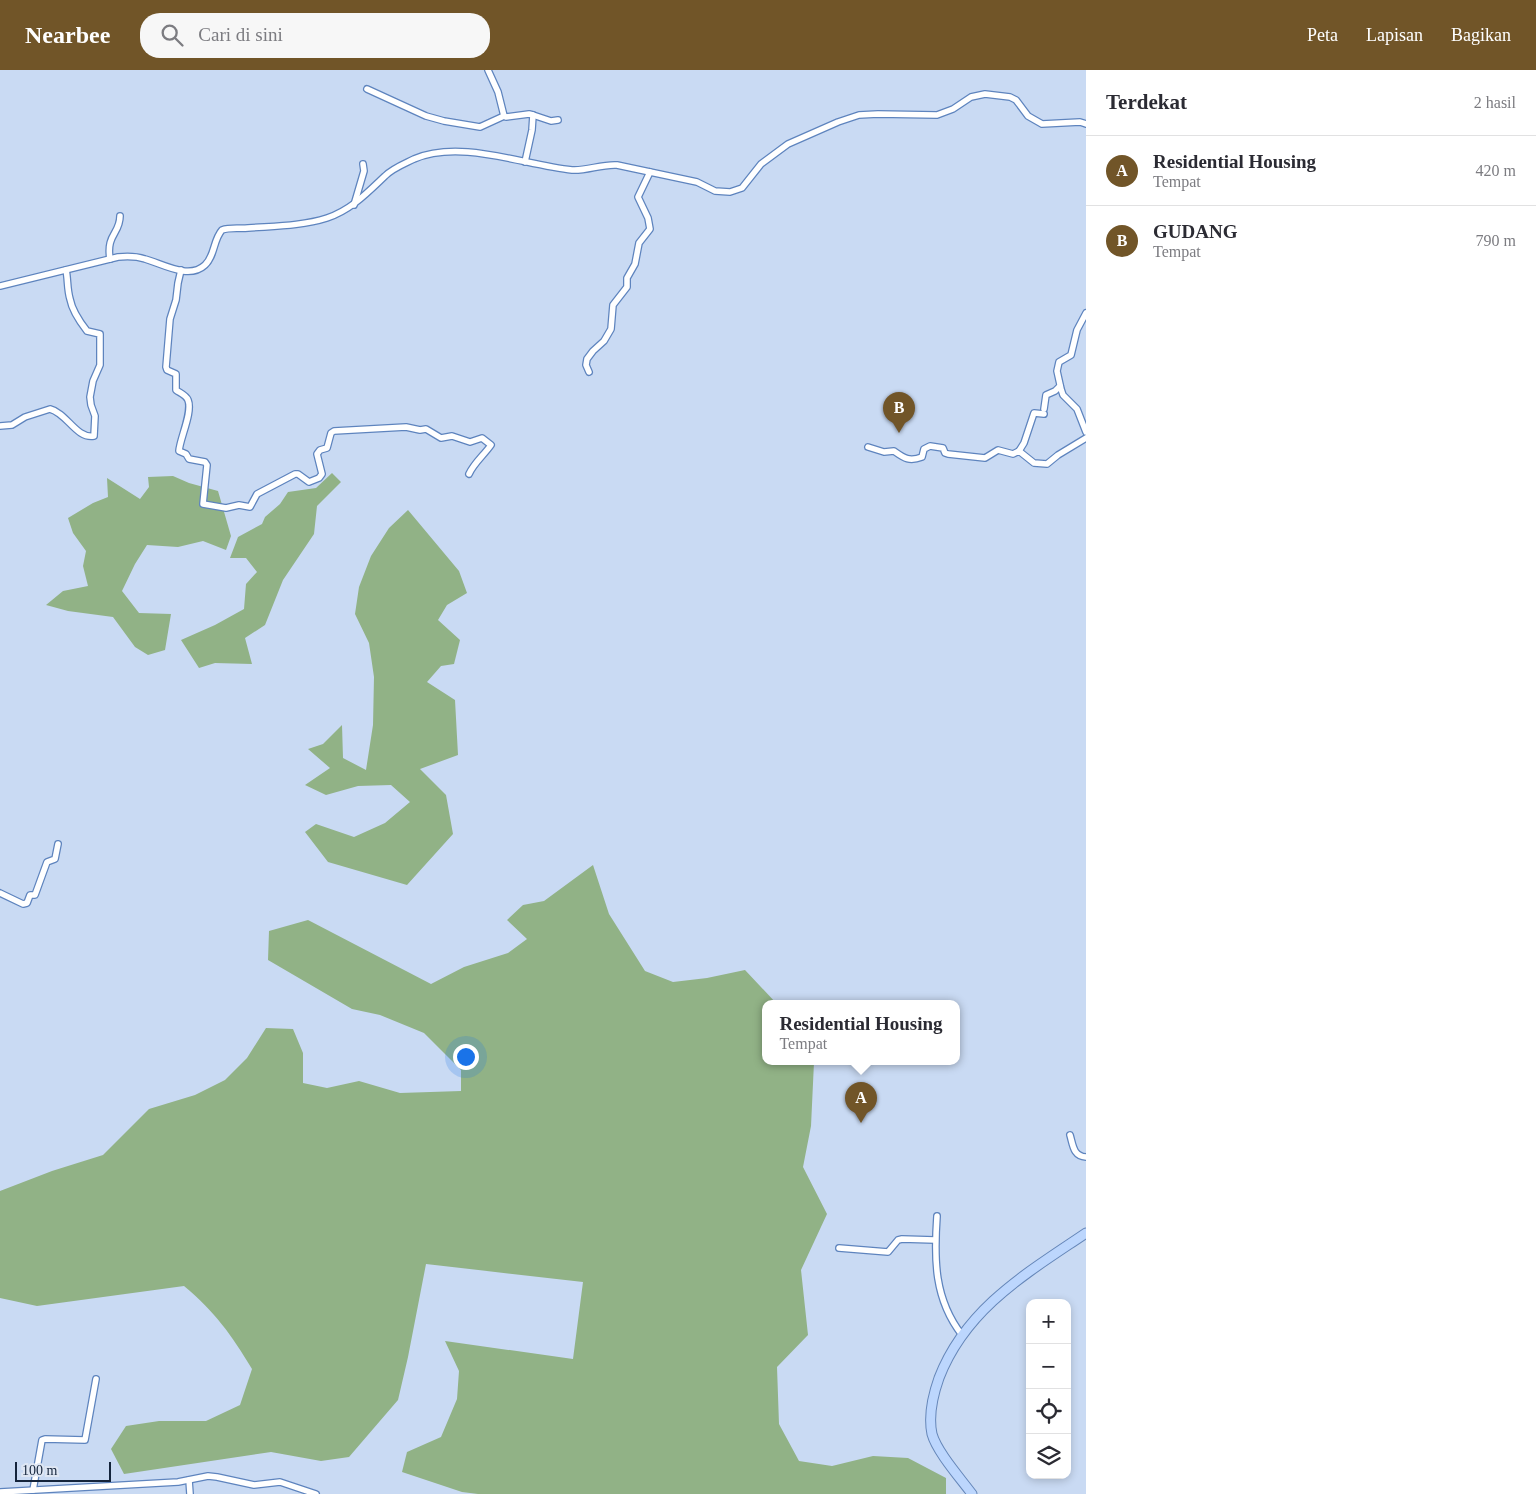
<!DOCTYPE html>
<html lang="id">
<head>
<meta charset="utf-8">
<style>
	body { margin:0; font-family:Georgia,serif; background:#f7f7f7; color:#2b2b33 }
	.controls { position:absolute; right:15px; bottom:15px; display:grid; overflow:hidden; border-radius:10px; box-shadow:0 2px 8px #0003 }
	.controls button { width:45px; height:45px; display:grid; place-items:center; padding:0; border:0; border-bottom:1px solid #e1e1e2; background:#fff; color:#2b2b33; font:25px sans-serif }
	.scale { position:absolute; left:15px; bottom:12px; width:96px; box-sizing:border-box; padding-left:5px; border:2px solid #14243b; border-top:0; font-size:14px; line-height:18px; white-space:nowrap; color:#14243b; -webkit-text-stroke:4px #dee6f3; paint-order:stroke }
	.you { position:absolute; left:465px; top:986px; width:18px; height:18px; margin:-12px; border:4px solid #fff; border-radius:50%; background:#1a73e8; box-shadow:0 0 0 8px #1a73e833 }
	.badge { display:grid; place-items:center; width:32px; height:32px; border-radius:50%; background:#715528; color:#fff; font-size:16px; font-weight:700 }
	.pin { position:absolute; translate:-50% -41px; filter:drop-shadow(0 1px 2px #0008) }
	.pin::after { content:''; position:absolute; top:26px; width:18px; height:15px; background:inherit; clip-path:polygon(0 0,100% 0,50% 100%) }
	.popup { position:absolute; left:762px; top:930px; width:198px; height:65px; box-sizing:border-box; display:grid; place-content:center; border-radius:10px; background:#fff; filter:drop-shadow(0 1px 4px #0005); font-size:16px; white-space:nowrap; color:#7c7c81 }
	.popup b { font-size:19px; color:#2b2b33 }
	.popup::after { content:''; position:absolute; left:50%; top:100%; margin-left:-10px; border:10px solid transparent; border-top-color:#fff }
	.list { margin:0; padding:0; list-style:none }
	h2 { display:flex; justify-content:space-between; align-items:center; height:65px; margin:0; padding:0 20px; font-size:21px }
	h2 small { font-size:16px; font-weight:400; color:#7c7c81 }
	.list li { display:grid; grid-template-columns:32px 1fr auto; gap:15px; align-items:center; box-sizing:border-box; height:70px; padding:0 20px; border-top:1px solid #e1e1e2 }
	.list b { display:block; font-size:19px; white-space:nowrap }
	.list p { margin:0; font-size:16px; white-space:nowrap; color:#7c7c81 }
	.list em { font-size:16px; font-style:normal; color:#7c7c81 }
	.icon { flex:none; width:28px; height:28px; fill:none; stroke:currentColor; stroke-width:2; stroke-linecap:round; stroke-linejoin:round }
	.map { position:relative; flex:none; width:1086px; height:1424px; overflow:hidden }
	header { display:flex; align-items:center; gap:30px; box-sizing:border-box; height:70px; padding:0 25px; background:#715528; color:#fff }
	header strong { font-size:24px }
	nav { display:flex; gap:28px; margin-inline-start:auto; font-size:18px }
	.search { width:350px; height:45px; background:#f7f7f7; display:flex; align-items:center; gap:12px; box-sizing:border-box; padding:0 18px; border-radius:20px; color:#7c7c81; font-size:19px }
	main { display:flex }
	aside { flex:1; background:#fff }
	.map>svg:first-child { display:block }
</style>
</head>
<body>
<header>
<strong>Nearbee</strong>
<div class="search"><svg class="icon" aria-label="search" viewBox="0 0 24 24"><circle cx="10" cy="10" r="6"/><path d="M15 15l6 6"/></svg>Cari di sini</div>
<nav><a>Peta</a><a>Lapisan</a><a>Bagikan</a></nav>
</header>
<main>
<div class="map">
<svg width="1086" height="1424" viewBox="0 0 1086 1424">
	<rect width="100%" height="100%" fill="#c9daf3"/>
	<g fill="#91b286">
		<path d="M332 403 341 412 317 436 314 464 283 510 265 555 245 568 252 594 215 593 199 598 181 570 215 555 244 539 246 514 257 502 246 488H230L238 467 262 454 265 447 280 434 288 422 316 418Z"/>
		<path d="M173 406 189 413 218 421 231 466 226 480 203 471 178 477 147 475 135 494 122 521 139 543 171 544 165 580 148 585 135 577 113 547 68 541 46 535 63 521 88 516 83 496 86 481 73 463 68 448 93 433 108 427 107 408 140 429 149 417 148 407Z"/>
		<path d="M408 440 459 501 467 523 447 535 438 550 460 570 454 594 441 596 427 612 455 630 458 685 420 699 446 725 453 764 407 815 328 792 305 762 316 754 354 767 385 753 410 732 391 715 358 716 326 725 305 715 330 698 308 679 323 674 342 655 343 688 366 700 373 655 374 607 369 573 355 544 359 517 371 486 389 458Z"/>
		<path d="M593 795 609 844 645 901 673 912 707 908 745 900 777 934H766V992H814L811 1056 803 1097 827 1144 801 1200 808 1265 777 1297 779 1354 799 1391 832 1396 873 1386 908 1388 946 1408V1424H478L462 1422 402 1402 407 1382 441 1367 457 1329 459 1301 445 1271 573 1289 583 1212 426 1194 408 1287 398 1330 349 1387 321 1391 271 1382 124 1404 111 1379 126 1356 159 1351H206L240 1335 252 1299C231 1264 215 1242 184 1216L37 1236 0 1228V1121L52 1101 103 1085 149 1039 195 1025 225 1010 247 988 266 958 293 959 303 983V1013L327 1018 359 1011 400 1023 461 1021V1000L424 963 380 945 352 939 268 890 269 861 308 850 431 914 464 897 508 883 527 869 507 850 523 835 544 831Z"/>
	</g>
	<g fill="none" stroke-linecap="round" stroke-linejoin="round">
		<defs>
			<g id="street">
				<path d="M488 0 498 22 504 46 506 47 529 44 533 45 532 60 525 92"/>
				<path d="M367 19 426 46 444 51 480 57 504 46"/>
				<path d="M533 45 551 51 558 50"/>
				<path d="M354 135 364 101 363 94"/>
				<path d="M110 189C106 164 120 164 120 146"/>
				<path d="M181 200 178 213 176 230 170 249 166 297 167 300 176 304V320C180 323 186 325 188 330 193 342 180 368 179 381L186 384 189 389 205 392 207 395 203 434 226 438 239 435 250 437 257 424 295 404H298L309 412 319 408 322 404 317 384 320 380 327 378 331 363 334 361 406 357 420 360 426 359 441 368 452 366 470 372 482 368 491 375C484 385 474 393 469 404"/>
				<path d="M0 216 118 187C128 186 136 186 145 189 163 194 189 210 205 195 215 186 213 170 222 160 230 157 240 159 248 158 274 156 302 156 327 148 351 140 367 123 385 106 393 98 404 94 414 89 461 69 523 95 572 100 587 101 601 94 617 95L697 112 715 121 730 122 742 118 761 94 788 74 838 52 859 45 878 44 937 45 953 39 971 27 985 24 1010 27 1016 30 1028 46 1042 54 1080 52 1086 54"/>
				<path d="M1086 243 1077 260 1071 285 1059 292 1057 301 1061 319 1063 325 1077 339 1086 362"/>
				<path d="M589 302 586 295 587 289 593 281 604 271 611 259 613 235 627 217V208L635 194 639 173 650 159 648 148 638 127 650 102"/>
				<path d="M1044 339 1046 325 1055 321 1060 316"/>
				<path d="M0 356 12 355 25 347 50 339C67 343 76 369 94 366L95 346 91 335 90 327 93 311 100 295V264L87 261C80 252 72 240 70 229 67 219 68 209 66 200"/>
				<path d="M868 377 884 382 894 381C904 388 909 392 922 387L924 379 930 376 943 378 945 383 948 384 985 388 998 380 1013 384 1019 381 1034 393 1047 394 1058 385 1086 368"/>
				<path d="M1019 381 1024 373 1034 343 1044 344"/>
				<path d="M0 823 23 834 27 833 30 825H35L47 792 55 789 58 774"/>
				<path d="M1070 1065C1073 1075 1073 1086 1086 1087"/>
				<path d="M937 1146C934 1189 934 1229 962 1265"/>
				<path d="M839 1178 888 1182 898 1170 902 1169 935 1170"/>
				<path d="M189 1410 190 1424"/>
				<path d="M33 1420 42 1370 45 1369 85 1370 96 1309"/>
				<path d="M0 1422 178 1412 208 1406 217 1407 254 1415 280 1412 316 1424"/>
			</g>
			<path id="primary" d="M972 1424C961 1409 937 1382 932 1364 928 1345 933 1325 939 1308 966 1238 1027 1203 1086 1163"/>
		</defs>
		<use href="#street" stroke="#5e84be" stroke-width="8"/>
		<use href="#primary" stroke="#6586b8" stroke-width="11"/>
		<use href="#street" stroke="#fff" stroke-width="5.5"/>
		<use href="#primary" stroke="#bcd6fd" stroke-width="9"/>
	</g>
</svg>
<div class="controls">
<button>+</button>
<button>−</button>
<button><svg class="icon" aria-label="locate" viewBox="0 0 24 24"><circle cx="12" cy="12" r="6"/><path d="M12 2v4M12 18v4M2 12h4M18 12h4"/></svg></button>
<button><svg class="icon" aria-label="layers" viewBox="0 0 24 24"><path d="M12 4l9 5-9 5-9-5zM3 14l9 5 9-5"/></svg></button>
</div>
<div class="scale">100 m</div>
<div class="you"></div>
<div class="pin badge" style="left:861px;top:1053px">A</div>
<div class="popup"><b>Residential Housing</b>Tempat</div>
<div class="pin badge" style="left:899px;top:363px">B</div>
</div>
<aside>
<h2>Terdekat<small>2 hasil</small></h2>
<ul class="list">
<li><span class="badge">A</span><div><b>Residential Housing</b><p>Tempat</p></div><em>420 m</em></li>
<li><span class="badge">B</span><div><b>GUDANG</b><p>Tempat</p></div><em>790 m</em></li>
</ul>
</aside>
</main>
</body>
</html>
